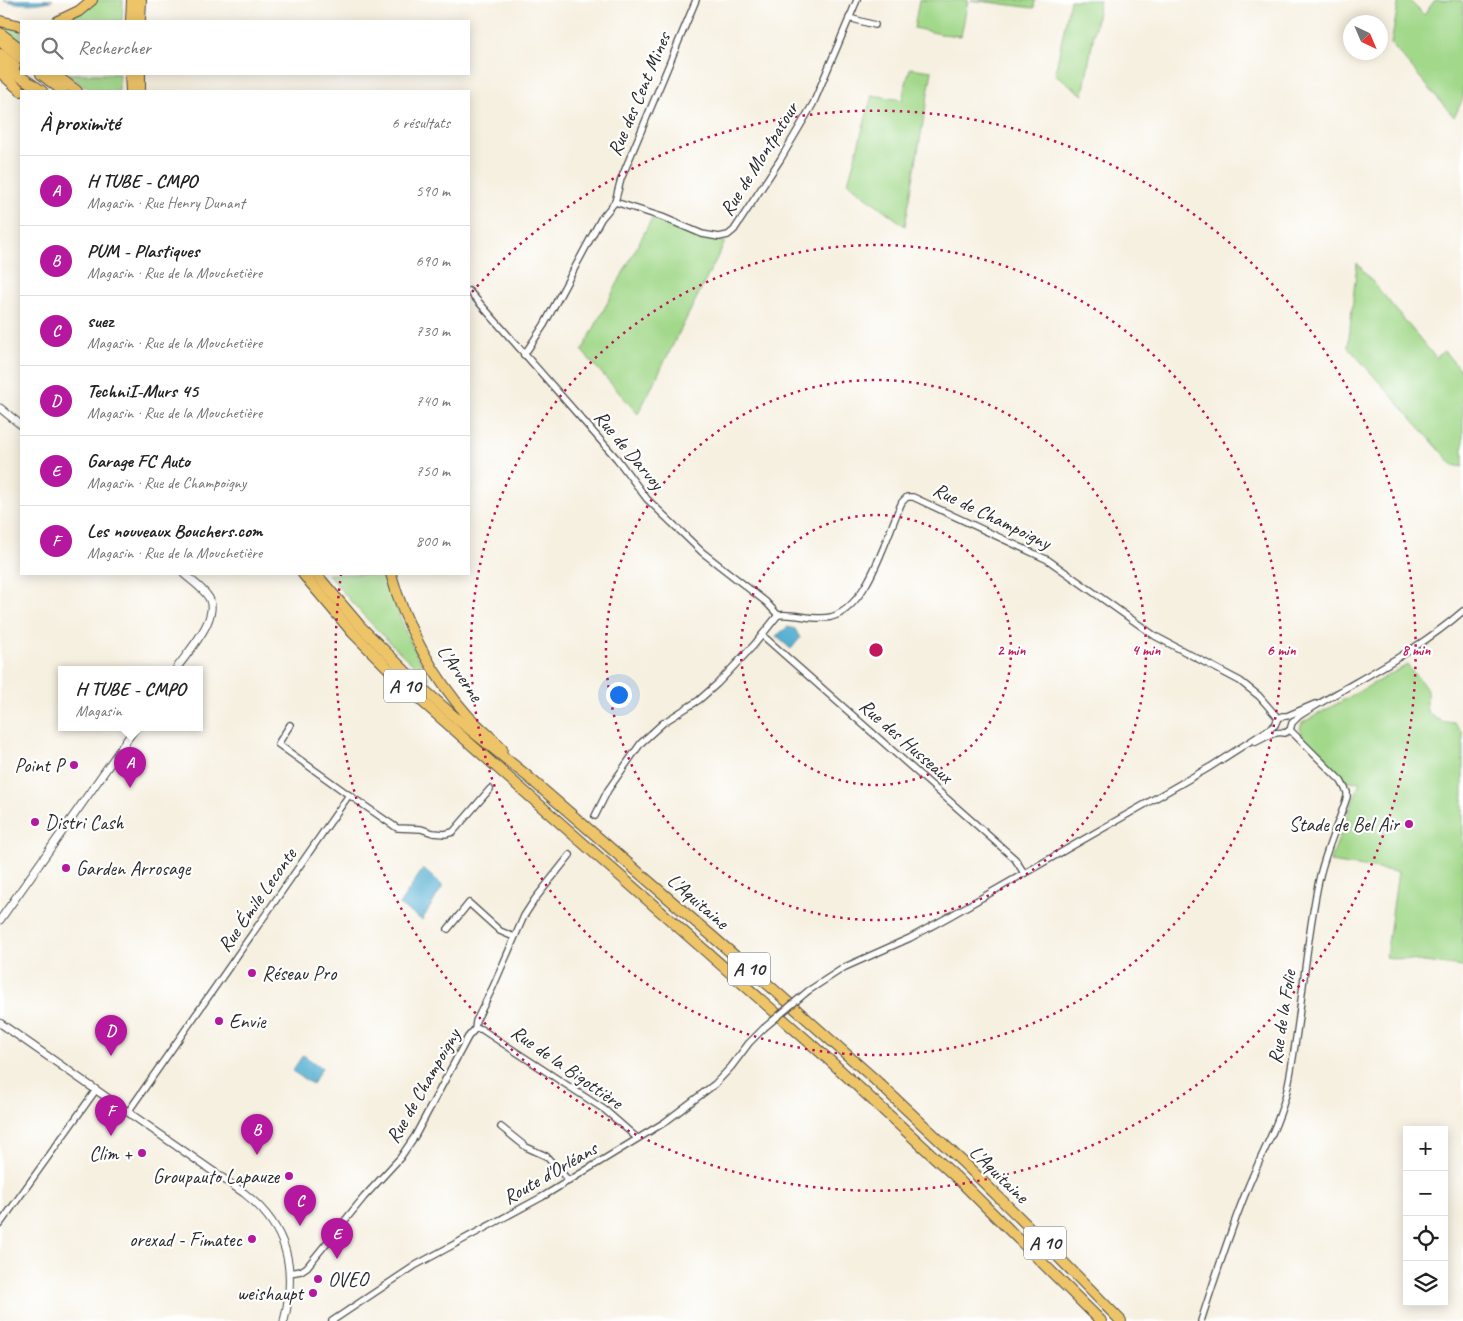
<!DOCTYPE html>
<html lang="fr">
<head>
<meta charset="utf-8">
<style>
	body { margin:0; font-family:Caveat,sans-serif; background:#f6f6f6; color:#222 }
	.controls { position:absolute; right:15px; bottom:15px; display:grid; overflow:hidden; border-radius:0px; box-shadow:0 2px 12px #0003 }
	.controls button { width:45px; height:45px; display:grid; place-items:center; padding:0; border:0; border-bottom:1px solid #e0e0e0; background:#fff; color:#222; font:25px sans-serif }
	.compass { position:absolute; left:1343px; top:15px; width:45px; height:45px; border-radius:50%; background:#fff; box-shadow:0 2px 12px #0003; rotate:136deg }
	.you { position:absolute; left:618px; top:694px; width:18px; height:18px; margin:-12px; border:4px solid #fff; border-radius:50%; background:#1a73e8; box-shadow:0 0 0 8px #1a73e833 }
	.badge { display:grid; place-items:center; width:32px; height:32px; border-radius:50%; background:#b5179e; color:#fff; font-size:16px; font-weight:700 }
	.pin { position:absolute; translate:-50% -41px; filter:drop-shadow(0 1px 2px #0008) }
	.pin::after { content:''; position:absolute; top:26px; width:18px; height:15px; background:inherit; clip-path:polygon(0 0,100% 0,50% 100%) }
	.popup { position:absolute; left:58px; top:666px; width:145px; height:65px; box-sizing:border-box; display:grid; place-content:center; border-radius:0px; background:#fff; filter:drop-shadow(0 1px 4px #0005); font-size:16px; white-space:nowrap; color:#767676 }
	.popup b { font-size:19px; color:#222 }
	.popup::after { content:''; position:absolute; left:50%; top:100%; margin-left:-10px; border:10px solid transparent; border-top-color:#fff }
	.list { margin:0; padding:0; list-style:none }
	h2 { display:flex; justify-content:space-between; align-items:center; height:65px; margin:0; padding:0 20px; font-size:21px }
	h2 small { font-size:16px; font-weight:400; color:#767676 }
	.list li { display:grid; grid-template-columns:32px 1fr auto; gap:15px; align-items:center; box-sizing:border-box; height:70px; padding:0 20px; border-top:1px solid #e0e0e0 }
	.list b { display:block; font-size:19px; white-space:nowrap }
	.list p { margin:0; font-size:16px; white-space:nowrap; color:#767676 }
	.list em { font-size:16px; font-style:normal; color:#767676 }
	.icon { flex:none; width:28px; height:28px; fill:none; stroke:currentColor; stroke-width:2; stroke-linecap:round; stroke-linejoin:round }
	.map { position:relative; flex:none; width:1463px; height:1321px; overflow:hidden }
	.search { position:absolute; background:#fff; box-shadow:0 2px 12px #0003; left:20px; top:20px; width:450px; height:55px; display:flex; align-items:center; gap:12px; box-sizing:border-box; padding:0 18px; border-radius:0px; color:#767676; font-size:19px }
	.panel { position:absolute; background:#fff; box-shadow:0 2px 12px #0003; left:20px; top:90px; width:450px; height:485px; border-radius:0px }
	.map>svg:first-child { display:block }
</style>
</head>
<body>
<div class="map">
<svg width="1463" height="1321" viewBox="0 0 1463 1321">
	<rect width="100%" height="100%" fill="#fff"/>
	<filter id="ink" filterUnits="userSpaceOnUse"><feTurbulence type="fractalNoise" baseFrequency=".02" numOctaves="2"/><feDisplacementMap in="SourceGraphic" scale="10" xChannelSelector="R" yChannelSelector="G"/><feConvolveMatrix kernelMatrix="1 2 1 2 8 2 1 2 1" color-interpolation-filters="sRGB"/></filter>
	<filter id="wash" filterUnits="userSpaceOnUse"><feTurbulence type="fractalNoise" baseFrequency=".0096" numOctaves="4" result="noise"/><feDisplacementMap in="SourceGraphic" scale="20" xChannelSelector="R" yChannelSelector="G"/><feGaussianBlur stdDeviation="1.12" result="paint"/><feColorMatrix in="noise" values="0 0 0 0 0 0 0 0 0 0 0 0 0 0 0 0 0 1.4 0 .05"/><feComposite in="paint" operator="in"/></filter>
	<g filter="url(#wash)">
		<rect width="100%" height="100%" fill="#f6f0e0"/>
		<g fill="#a1d889" stroke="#66825a">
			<path d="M95 0H123L122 21H64Z"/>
			<path d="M919 0H968L961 36 941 34 914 28Z"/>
			<path d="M971 0H1035L1034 8Z"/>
			<path d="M1070 0H1100L1083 95 1055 74Z"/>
			<path d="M1399 0H1409L1424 15 1435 0H1461L1463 3V99L1454 117 1391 44Z"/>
			<path d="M0 25 21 29V42L0 27Z"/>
			<path d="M910 68 932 71 905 226 848 183 872 95 902 100Z"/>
			<path d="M67 74H119V91H92Z"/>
			<path d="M652 218 725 242 638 414 582 351Z"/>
			<path d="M1357 263 1436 358 1444 351 1463 373V467L1453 465 1348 347Z"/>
			<path d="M328 574H386C396 612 411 646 430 680 393 647 359 613 328 574Z"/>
			<path d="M1407 665C1412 671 1425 685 1427 691 1428 696 1425 702 1426 707 1430 720 1444 722 1455 723L1463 733V967L1386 957 1398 872 1330 862 1360 782 1347 781 1302 736 1300 729 1302 723Z"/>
		</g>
		<g fill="#55afd2" stroke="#406d7e">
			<path d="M4 0H53C36 5 21 5 4 0Z"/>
			<path d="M788 627 795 629 800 638 791 649 776 636Z"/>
			<path d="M423 869 443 886 422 920 399 905Z"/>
			<path d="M303 1055 322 1068 312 1084 292 1071Z"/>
		</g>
	</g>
	<g filter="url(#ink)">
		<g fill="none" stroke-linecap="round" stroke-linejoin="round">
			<defs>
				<g id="minor">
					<path d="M849 18 875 25"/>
					<path d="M615 202 621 179 696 0"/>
					<path d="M469 291 617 459 647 499 702 552 766 602 778 615"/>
					<path d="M524 355 544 325 601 219 615 202 662 217 702 234 719 237 728 235 734 230 780 160 813 104 857 0"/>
					<path d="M778 615C796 613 814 621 831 617 869 607 887 533 902 502L907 497H913L1048 560 1155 636 1240 681 1259 696 1278 718"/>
					<path d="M762 635 1015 859 1024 873"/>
					<path d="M1278 718 1282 716H1287L1315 704"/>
					<path d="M1290 730 1292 723 1299 716C1354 681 1414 654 1463 611"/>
					<path d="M1256 742C1266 737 1274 731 1285 733L1290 730"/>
					<path d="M349 795 397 828 421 829 433 833 445 834 453 832 490 789"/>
					<path d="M595 816 608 790 641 743 663 723 699 700 717 684 754 645 778 615"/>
					<path d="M448 929 469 903 500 931 514 937"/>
					<path d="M808 991 845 967 910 938 950 916 1210 767 1271 728 1275 725 1278 718"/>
					<path d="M475 1029H481L605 1110 637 1138"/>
					<path d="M128 1112 349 795 278 744 290 725"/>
					<path d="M501 1127 526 1147 546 1156 569 1181"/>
					<path d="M0 1224 96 1090"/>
					<path d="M290 1273 301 1271 307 1267 364 1197 400 1158 415 1136 468 1037 475 1029 476 1021 493 987 524 916 535 899 570 855"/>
					<path d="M332 1321 416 1265 542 1197 665 1122 715 1084 731 1067 749 1043 764 1028"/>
					<path d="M1201 1321C1215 1278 1229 1234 1246 1192 1259 1158 1279 1126 1287 1090 1302 1021 1304 949 1319 880 1325 851 1338 825 1347 797V792L1341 781 1290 730"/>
				</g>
				<g id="tertiary">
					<path d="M0 408 21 425"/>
					<path d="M176 669C187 653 220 618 209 598 204 589 192 581 184 574"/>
					<path d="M0 920 136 727"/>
					<path d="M0 1023 244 1193C288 1227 297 1269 284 1321"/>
				</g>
				<g id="motorway">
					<path d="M0 21 21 26"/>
					<path d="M58 21 79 11 92 0"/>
					<path d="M131 21 132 0"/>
					<path d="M140 21 141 0"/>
					<path d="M0 33 21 49"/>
					<path d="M0 41 21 58"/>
					<path d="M0 54 15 66"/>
					<path d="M0 63 42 91"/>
					<path d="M0 72 21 91"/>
					<path d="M41 74 63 91"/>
					<path d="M54 74 77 91"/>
					<path d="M130 74 131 91"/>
					<path d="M140 74V91"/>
					<path d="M303 574 353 633 416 696 827 1058 957 1178 1101 1321"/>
					<path d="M316 574 360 626 423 689 456 718 526 775 772 988 872 1077 968 1167 1031 1229 1121 1321"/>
					<path d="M391 574C405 625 433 677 469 717 480 728 492 737 502 749"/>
				</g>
			</defs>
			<use href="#minor" stroke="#494946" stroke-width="8"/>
			<use href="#tertiary" stroke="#494946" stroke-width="9"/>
			<use href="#motorway" stroke="#494946" stroke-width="12"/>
			<use href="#minor" stroke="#fff" stroke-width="5.5"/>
			<use href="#tertiary" stroke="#fff" stroke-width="7"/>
			<use href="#motorway" stroke="#eec469" stroke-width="10"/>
			<defs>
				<path id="minor-bridge" d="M764 1028 808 991"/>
			</defs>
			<use href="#minor-bridge" stroke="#494946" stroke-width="8" stroke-linecap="butt"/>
			<use href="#minor-bridge" stroke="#fff" stroke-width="5.5"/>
		</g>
	</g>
	<g fill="none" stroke="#c2185b" stroke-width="2.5" stroke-dasharray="2.5 5">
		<circle cx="876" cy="650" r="135"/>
		<circle cx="876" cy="650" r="270"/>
		<circle cx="876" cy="650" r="405"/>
		<path d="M472 292A540 540 0 1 1 341 575"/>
	</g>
	<g fill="#b5179e" stroke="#fff" stroke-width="2">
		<circle cx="74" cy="765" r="5"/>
		<circle cx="35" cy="822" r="5"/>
		<circle cx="1409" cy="824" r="5"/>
		<circle cx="66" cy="868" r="5"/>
		<circle cx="252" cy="973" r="5"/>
		<circle cx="219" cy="1021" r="5"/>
		<circle cx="142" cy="1153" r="5"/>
		<circle cx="289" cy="1176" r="5"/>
		<circle cx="252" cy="1239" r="5"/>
		<circle cx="318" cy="1279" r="5"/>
		<circle cx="313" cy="1293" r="5"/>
	</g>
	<g text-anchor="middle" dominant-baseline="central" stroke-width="4.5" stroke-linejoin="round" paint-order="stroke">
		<g fill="#fff" stroke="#6b6b6b" stroke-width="1">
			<rect x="384" y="669.5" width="42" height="33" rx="4"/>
			<rect x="728" y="952.5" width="42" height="33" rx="4"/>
			<rect x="1024" y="1226.5" width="42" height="33" rx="4"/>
		</g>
		<g font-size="19" font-weight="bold" fill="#2b2b2b">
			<text x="405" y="686">A 10</text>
			<text x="749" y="969">A 10</text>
			<text x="1045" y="1243">A 10</text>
		</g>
		<g font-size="20" fill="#2b2b2b" stroke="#fff">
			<text transform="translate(639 94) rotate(-67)">Rue des Cent Mines</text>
			<text transform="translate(759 159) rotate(-58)">Rue de Montpatour</text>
			<text transform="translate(629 450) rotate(50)">Rue de Darvoy</text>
			<text transform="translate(992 516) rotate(26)">Rue de Champoigny</text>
			<text transform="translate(460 673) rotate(55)">L'Arverne</text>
			<text transform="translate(906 741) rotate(41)">Rue des Husseaux</text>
			<text transform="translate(257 900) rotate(-55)">Rue Émile Leconte</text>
			<text transform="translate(698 901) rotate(41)">L'Aquitaine</text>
			<text transform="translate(1282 1017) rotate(-81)">Rue de la Folie</text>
			<text transform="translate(567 1067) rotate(35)">Rue de la Bigottière</text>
			<text transform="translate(423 1086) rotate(-60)">Rue de Champoigny</text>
			<text transform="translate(550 1173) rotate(-30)">Route d'Orléans</text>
			<text transform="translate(999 1174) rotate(44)">L'Aquitaine</text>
		</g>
		<g font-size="20" fill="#2b2b2b" stroke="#fff" text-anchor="end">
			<text x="64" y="765">Point P</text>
			<text x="45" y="822" text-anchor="start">Distri Cash</text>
			<text x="1399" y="824">Stade de Bel Air</text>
			<text x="76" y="868" text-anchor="start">Garden Arrosage</text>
			<text x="262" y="973" text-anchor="start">Réseau Pro</text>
			<text x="229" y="1021" text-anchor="start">Envie</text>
			<text x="132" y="1153">Clim +</text>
			<text x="279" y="1176">Groupauto Lapauze</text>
			<text x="242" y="1239">orexad - Fimatec</text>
			<text x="328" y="1279" text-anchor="start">OVEO</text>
			<text x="303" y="1293">weishaupt</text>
		</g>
	</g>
	<circle cx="876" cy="650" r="8" fill="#c2185b" stroke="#fff" stroke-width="2.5"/>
	<g font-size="15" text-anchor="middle" font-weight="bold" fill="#c2185b" stroke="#fff" stroke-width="4.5" stroke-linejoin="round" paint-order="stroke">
		<text x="1011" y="655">2 min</text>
		<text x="1146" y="655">4 min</text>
		<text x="1281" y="655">6 min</text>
		<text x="1416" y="655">8 min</text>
	</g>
</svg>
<div class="controls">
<button>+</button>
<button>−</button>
<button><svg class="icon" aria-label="locate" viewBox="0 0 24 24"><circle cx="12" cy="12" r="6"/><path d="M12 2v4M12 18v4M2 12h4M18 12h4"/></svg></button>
<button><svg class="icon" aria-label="layers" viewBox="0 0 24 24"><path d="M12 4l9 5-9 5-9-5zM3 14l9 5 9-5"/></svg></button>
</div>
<svg class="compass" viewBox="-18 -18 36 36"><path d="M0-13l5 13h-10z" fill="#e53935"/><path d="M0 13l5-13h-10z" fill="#767676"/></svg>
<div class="you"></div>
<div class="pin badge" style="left:130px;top:788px">A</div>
<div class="popup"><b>H TUBE - CMPO</b>Magasin</div>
<div class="pin badge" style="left:257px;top:1155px">B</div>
<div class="pin badge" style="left:300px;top:1226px">C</div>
<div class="pin badge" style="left:111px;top:1056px">D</div>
<div class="pin badge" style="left:337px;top:1259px">E</div>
<div class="pin badge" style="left:111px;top:1136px">F</div>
<div class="search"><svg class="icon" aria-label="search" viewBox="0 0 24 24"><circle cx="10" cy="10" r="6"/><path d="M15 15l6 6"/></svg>Rechercher</div>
<section class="panel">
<h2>À proximité<small>6 résultats</small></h2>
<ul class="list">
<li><span class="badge">A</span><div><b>H TUBE - CMPO</b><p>Magasin · Rue Henry Dunant</p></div><em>590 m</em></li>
<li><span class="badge">B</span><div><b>PUM - Plastiques</b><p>Magasin · Rue de la Mouchetière</p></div><em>690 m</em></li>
<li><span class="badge">C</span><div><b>suez</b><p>Magasin · Rue de la Mouchetière</p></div><em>730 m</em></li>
<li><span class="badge">D</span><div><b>TechniI-Murs 45</b><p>Magasin · Rue de la Mouchetière</p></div><em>740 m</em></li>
<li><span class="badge">E</span><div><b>Garage FC Auto</b><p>Magasin · Rue de Champoigny</p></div><em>750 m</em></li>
<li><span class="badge">F</span><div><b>Les nouveaux Bouchers.com</b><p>Magasin · Rue de la Mouchetière</p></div><em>800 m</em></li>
</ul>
</section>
</div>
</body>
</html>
